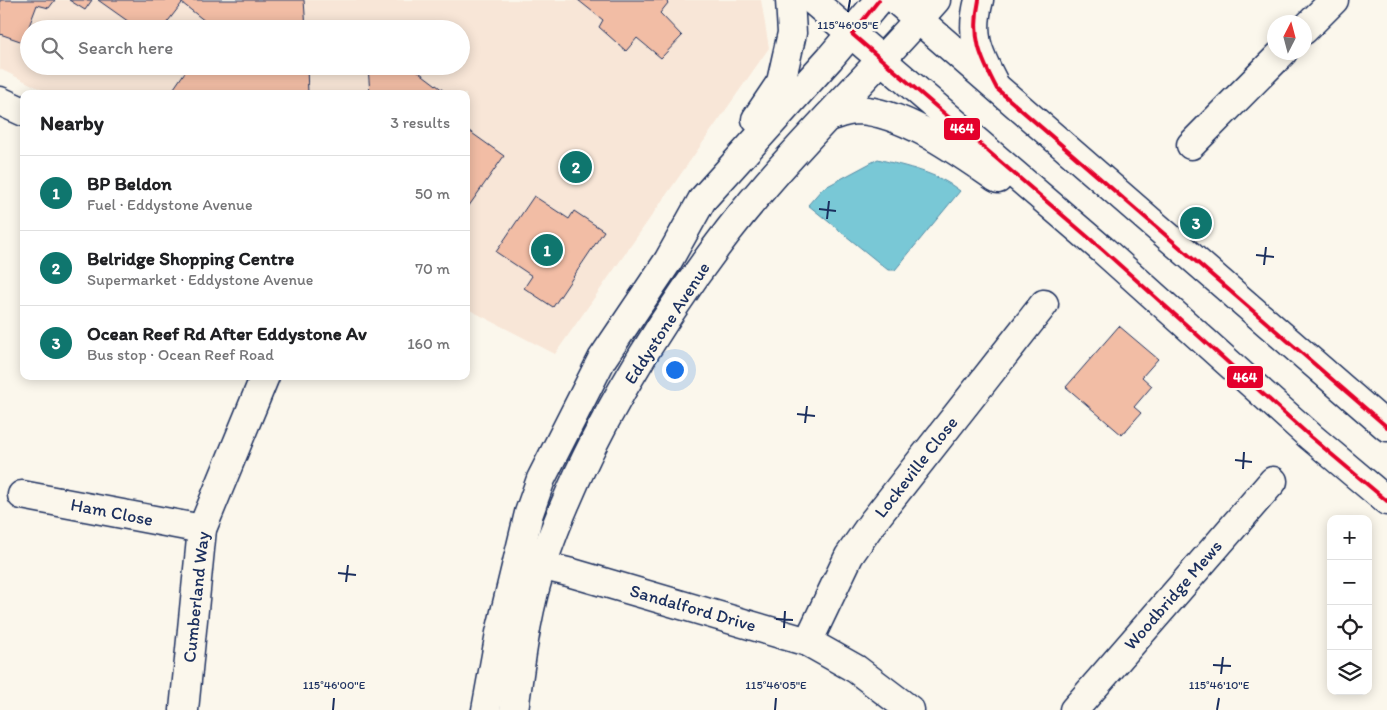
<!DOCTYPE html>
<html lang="en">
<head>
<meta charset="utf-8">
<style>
	body { margin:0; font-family:Itim,sans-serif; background:#f2f2f2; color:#202124 }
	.controls { position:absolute; right:15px; bottom:15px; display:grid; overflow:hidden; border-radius:10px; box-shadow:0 2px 12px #0003 }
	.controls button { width:45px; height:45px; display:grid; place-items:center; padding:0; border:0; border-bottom:1px solid #e0e0e0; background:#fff; color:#202124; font:25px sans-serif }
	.compass { position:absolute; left:1267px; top:15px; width:45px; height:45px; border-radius:50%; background:#fff; box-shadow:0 2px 12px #0003; rotate:6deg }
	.you { position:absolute; left:674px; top:369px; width:18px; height:18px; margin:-12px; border:4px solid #fff; border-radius:50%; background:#1a73e8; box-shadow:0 0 0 8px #1a73e833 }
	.badge { display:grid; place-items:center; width:32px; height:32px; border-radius:50%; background:#0f766e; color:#fff; font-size:16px; font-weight:700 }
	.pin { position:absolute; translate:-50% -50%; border:2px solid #fff; box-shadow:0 1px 5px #0006 }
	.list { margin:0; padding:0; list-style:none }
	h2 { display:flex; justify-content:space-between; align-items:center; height:65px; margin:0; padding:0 20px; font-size:21px }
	h2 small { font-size:16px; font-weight:400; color:#757577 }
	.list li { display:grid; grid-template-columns:32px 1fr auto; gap:15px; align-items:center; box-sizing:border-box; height:75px; padding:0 20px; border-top:1px solid #e0e0e0 }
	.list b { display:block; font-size:19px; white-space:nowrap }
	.list p { margin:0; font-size:16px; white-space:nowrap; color:#757577 }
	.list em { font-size:16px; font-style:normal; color:#757577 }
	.icon { flex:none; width:28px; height:28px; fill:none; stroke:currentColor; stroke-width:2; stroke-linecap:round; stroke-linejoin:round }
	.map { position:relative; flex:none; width:1387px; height:710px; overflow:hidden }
	.search { position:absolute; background:#fff; box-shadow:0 2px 12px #0003; left:20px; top:20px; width:450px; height:55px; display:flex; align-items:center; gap:12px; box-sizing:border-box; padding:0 18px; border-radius:28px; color:#757577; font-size:19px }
	.panel { position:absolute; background:#fff; box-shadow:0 2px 12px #0003; left:20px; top:90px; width:450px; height:290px; border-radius:10px }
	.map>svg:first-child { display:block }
</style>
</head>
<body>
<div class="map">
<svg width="1387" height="710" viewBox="0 0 1387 710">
	<rect width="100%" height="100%" fill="#fbf7ec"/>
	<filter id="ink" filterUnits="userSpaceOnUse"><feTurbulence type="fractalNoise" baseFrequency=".02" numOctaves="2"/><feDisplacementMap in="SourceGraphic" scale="10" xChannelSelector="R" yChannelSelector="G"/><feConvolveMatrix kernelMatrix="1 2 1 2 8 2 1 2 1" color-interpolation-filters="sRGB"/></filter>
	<g filter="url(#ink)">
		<path fill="#f8e6d7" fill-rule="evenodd" d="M0 0H761L769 48 555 354 466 308V94H51L0 69ZM29 29H461V66H29Z"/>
		<path fill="#79c8d6" stroke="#538ba6" d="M878 159C907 167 936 172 960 191L895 270H888L808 205 822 189Z"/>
		<g fill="#f2bda5" stroke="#1b2f5e">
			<path d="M0 0H55L49 8 37 5 23 42 0 34Z"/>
			<path d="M69 0H92L85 10Z"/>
			<path d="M98 0H304L306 29H215L182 3 162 29H139Z"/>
			<path d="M578 0H665L668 3 660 13 682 36 661 58 637 38 626 51 599 27 603 20Z"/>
			<path d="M189 66H307L308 94H175L172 91Z"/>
			<path d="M368 66H411L448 94H370Z"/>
			<path d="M469 131 504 156 466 210V135Z"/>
			<path d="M534 196 569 219 574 211 604 231 553 307 524 288 532 276 496 252Z"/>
			<path d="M1119 326 1158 359 1142 377 1152 386 1134 407 1141 413 1122 435 1066 387Z"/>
		</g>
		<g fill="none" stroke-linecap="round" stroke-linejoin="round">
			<defs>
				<g id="minor">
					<path d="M1304 30 1334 0"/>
					<path d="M0 101 24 112"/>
					<path d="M1191 145 1283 52"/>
					<path d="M22 495 202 529"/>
					<path d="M519 560 572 573 808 642 856 669 910 710"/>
					<path d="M808 642 849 556 872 523 1044 304"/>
					<path d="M184 710 202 529 265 376"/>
					<path d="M1074 710 1273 481"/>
				</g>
				<g id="major">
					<path d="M812 0 1103 250 1311 437 1387 501"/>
					<path d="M896 0 1387 427"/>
					<path d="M979 0C970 34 977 51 993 81"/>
					<path d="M828 117C838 114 847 110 858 110 905 112 961 154 998 179"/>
					<path d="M756 119 781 82 792 33 790 0"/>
					<path d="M486 710 500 633 529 513 541 479 602 359 668 261 702 200 830 58 879 0"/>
					<path d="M514 710C521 661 526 612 542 565 581 448 654 328 729 230 792 149 868 77 936 0"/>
				</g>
			</defs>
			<use href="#minor" stroke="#1b2f5e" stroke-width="31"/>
			<use href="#major" stroke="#1b2f5e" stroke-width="31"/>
			<use href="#minor" stroke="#fbf7ec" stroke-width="28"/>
			<use href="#major" stroke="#fbf7ec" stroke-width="28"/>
			<defs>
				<g id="bus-1">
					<path d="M879 0 852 34 1103 250 1311 437 1387 501"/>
					<path d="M979 0C971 37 980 57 997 89L1387 427"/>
				</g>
			</defs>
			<use href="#bus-1" stroke="#fbf7ec" stroke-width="8"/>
			<use href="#bus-1" stroke="#e4002b" stroke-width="4"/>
		</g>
	</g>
	<path fill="none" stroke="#1b2f5e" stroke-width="2" d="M848 12 850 0M819 209 836 211M827 219 829 201M1256 255 1274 257M1264 265 1266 247M797 414 815 416M805 423 807 406M1235 460 1252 462M1243 469 1244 452M338 573 356 575M346 582 348 565M776 619 793 620M784 628 785 611M1213 665 1231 666M1221 674 1223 657M333 710 334 698M775 710 776 698M1217 710 1219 698"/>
	<g text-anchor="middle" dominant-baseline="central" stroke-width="5" stroke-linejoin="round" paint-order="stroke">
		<g font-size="18" fill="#1b2f5e" stroke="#fbf7ec">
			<text transform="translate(667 323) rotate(-57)">Eddystone Avenue</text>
			<text transform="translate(916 467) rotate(-52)">Lockeville Close</text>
			<text transform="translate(112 512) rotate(11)">Ham Close</text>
			<text transform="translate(1173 595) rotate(-49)">Woodbridge Mews</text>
			<text transform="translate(196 597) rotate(-84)">Cumberland Way</text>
			<text transform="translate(693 608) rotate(16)">Sandalford Drive</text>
		</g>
	</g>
	<g font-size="12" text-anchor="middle" fill="#1b2f5e" stroke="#fbf7ec" stroke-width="5" stroke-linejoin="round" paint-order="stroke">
		<text x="848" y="29">115°46'05"E</text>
		<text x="334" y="689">115°46'00"E</text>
		<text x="776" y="689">115°46'05"E</text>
		<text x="1219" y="689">115°46'10"E</text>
	</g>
	<g stroke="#fbf7ec" stroke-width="2">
		<rect x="943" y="117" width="38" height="24" rx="5" fill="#e4002b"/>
		<rect x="1226" y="365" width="38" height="24" rx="5" fill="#e4002b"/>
	</g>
	<g font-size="14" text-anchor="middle" font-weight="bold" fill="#fff">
		<text x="962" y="133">464</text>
		<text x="1245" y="382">464</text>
	</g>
</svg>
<div class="controls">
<button>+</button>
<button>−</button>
<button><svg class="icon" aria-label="locate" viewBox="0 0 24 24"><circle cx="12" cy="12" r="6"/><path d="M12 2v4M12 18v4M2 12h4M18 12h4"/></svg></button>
<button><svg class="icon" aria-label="layers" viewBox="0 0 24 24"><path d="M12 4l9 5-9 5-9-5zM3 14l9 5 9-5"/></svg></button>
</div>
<svg class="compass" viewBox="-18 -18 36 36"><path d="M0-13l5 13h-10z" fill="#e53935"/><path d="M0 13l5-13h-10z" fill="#757577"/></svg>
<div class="you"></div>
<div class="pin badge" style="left:547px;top:250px">1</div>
<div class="pin badge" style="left:576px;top:167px">2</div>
<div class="pin badge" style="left:1196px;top:223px">3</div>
<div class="search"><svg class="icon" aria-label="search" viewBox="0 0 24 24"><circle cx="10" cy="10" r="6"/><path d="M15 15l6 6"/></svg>Search here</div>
<section class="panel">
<h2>Nearby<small>3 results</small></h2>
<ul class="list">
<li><span class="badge">1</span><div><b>BP Beldon</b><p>Fuel · Eddystone Avenue</p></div><em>50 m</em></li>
<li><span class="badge">2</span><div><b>Belridge Shopping Centre</b><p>Supermarket · Eddystone Avenue</p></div><em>70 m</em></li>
<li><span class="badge">3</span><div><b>Ocean Reef Rd After Eddystone Av</b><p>Bus stop · Ocean Reef Road</p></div><em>160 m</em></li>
</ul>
</section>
</div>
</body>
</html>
